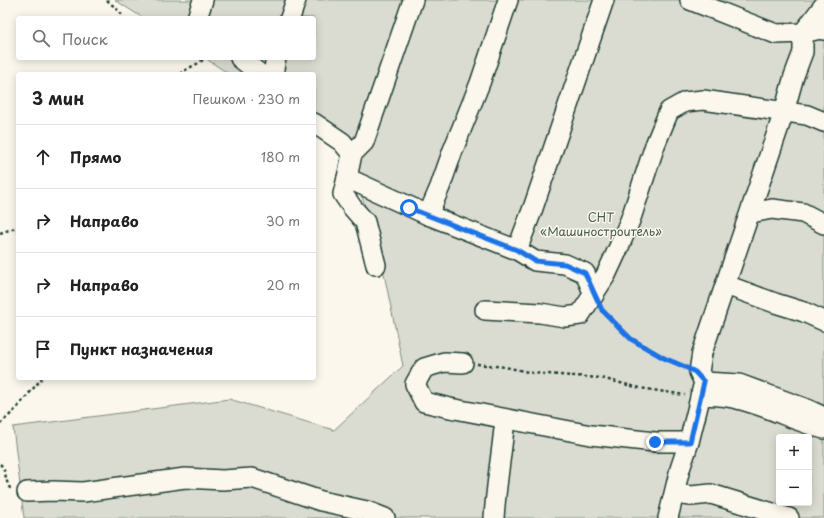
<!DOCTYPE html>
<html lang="ru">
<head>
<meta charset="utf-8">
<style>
	body { margin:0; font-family:"Playpen Sans",sans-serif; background:#f6f6f6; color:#202124 }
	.controls { position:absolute; right:12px; bottom:12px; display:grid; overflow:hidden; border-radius:4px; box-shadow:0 2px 10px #0003 }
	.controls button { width:36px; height:36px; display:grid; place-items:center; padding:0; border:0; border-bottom:1px solid #e0e0e0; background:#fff; color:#202124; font:20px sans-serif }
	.stop { position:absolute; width:12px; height:12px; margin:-9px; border:3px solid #1a73e8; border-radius:50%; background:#fff }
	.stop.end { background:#1a73e8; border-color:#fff; box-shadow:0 1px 4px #0008 }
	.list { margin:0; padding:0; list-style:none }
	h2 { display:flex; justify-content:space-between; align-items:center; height:52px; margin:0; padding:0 16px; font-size:17px }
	h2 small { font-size:13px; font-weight:400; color:#757577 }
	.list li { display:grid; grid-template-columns:26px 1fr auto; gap:12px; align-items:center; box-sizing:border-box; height:64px; padding:0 16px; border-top:1px solid #e0e0e0 }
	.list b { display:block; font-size:15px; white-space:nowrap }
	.list em { font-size:13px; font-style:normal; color:#757577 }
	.icon { flex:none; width:22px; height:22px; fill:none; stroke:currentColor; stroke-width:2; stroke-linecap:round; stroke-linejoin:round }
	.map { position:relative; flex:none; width:824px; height:518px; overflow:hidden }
	.search { position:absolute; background:#fff; box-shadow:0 2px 10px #0003; left:16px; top:16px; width:300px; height:44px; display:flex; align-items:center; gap:10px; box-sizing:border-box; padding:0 14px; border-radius:4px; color:#757577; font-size:15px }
	.panel { position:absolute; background:#fff; box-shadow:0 2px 10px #0003; left:16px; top:72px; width:300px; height:308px; border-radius:4px }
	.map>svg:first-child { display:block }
</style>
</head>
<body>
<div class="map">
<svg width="824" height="518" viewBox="0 0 824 518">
	<rect width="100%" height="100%" fill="#fbf7ec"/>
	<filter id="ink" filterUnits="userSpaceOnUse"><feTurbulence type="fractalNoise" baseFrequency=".025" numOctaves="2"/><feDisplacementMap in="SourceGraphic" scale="8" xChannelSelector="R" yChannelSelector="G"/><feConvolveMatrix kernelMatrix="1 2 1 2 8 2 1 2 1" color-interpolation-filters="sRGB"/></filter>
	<g filter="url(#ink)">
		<path fill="#dbdcd1" stroke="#7d8c82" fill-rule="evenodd" d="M115 0H824V518H24L13 427 229 399 334 430 403 366 382 264 370 221 346 149 314 129V74H229L205 58H314V18H143ZM779 437H809V503H779Z"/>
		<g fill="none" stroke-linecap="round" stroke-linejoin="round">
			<defs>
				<g id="minor">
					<path d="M413 0 364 142 352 154 347 178 428 215"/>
					<path d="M508 0 480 83 453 150 440 187 428 215 517 250"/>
					<path d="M690 0 776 34 803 33 820 29 824 30"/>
					<path d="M197 18 203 0"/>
					<path d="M290 18 296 0"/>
					<path d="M240 58 260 74"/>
					<path d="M273 74 276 58"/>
					<path d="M314 123 342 142 352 154"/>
					<path d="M347 178 343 194 352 207 365 222 376 265"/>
					<path d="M751 213 772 209 803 213 824 224"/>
					<path d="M726 285 775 303 804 312 824 321"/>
					<path d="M594 295 585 273 565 264 535 261 517 250 533 208 604 0"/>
					<path d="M485 310 540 313 565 317 580 315 606 275 619 247 631 218 655 145 669 111 685 102 703 100 807 115 824 122"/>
					<path d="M463 363 444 362 424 368 415 384 424 402 450 408 591 435 655 442H689"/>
					<path d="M704 382 739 384 807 409 824 417"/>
					<path d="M700 396C744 392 783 418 824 429"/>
					<path d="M27 492 53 491 83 492 185 478 223 480 252 478 321 501 367 511 385 518"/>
					<path d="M675 494 691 496 711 494 789 518"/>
					<path d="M494 518C496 485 502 452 505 419"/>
					<path d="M668 518 680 469 689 442 704 382 699 372 702 353 784 112 794 76 803 52V33L824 5"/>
				</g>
			</defs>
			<use href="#minor" stroke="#1f3d34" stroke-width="22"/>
			<g stroke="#1f3d34" stroke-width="2.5" stroke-dasharray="3 3" stroke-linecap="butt">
				<path d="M107 0 120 12 123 18"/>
				<path d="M180 74C188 67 198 65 205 58"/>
				<path d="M0 233 18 227"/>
				<path d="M601 310 631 339 664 358 685 367"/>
				<path d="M477 364 505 367 533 373 601 378 640 388 685 395"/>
				<path d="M0 424 16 409 42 378"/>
				<path d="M0 464C6 469 5 481 10 488L12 489"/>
			</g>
			<use href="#minor" stroke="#fbf7ec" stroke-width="19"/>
		</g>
	</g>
	<g fill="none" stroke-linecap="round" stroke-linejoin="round" filter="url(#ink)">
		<path stroke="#1a73e8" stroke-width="5" d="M409 208 517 250 535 261 565 264 585 273 602 310 631 339 664 358 683 366 695 372 704 382 690 442H655"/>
	</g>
	<g text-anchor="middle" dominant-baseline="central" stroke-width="3" stroke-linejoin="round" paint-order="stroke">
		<g font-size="12" fill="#455d53" stroke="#fbf7ec">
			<text x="601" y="217">СНТ<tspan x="601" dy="14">«Машиностроитель»</tspan></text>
		</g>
	</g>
</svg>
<div class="controls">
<button>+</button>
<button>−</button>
</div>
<div class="stop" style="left:409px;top:208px"></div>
<div class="stop end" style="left:655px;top:442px"></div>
<div class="search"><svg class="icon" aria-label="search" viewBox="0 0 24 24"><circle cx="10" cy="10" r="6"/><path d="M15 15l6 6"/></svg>Поиск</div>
<section class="panel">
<h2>3 мин<small>Пешком · 230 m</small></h2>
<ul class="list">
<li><svg class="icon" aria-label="ahead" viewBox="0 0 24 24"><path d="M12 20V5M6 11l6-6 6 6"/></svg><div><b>Прямо</b></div><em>180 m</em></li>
<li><svg class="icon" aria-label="right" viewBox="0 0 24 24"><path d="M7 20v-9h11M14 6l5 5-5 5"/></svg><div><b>Направо</b></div><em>30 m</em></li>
<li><svg class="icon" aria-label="right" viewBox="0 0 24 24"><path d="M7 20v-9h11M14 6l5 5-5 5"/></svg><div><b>Направо</b></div><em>20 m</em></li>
<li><svg class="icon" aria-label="arrive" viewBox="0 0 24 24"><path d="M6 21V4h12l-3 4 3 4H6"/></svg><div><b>Пункт назначения</b></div></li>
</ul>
</section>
</div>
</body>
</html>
